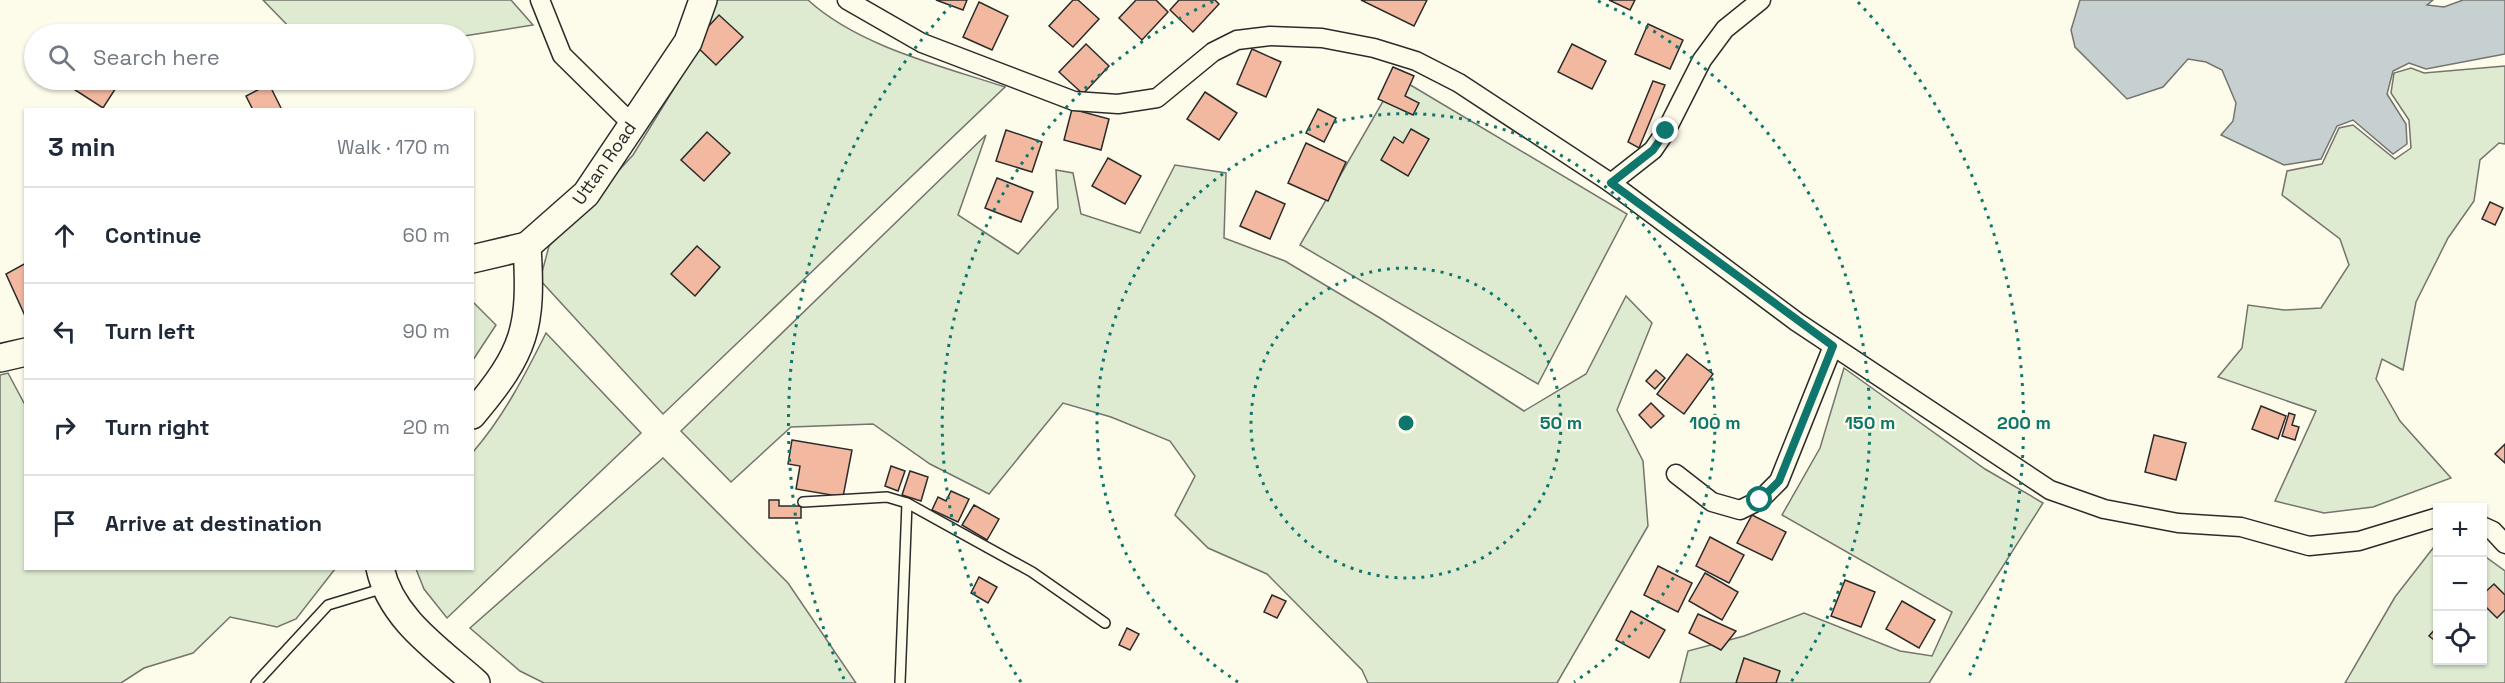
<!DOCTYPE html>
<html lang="en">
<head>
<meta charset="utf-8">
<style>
	body { margin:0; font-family:"Space Grotesk",sans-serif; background:#f2f2f3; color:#1f2937 }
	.controls { position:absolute; right:18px; bottom:18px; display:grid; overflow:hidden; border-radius:0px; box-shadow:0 2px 4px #0004 }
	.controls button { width:54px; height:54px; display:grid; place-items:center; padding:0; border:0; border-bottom:2px solid #e0e1e3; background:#fff; color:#1f2937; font:30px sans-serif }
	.stop { position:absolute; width:18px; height:18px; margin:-14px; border:4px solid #0f766e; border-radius:50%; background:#fff }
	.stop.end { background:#0f766e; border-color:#fff; box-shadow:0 2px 6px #0008 }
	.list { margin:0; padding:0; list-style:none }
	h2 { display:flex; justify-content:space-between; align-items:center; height:78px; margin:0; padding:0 24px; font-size:26px }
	h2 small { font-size:20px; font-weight:400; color:#747a83 }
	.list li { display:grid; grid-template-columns:39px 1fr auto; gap:18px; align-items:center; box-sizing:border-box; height:96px; padding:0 24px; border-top:2px solid #e0e1e3 }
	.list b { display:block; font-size:22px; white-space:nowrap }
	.list em { font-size:20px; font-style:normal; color:#747a83 }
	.icon { flex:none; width:33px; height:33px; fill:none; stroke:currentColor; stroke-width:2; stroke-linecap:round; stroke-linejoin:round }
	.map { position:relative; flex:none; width:2505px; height:683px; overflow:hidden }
	.search { position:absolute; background:#fff; box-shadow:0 2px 4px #0004; left:24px; top:24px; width:450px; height:66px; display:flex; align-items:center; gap:15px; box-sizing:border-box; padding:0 21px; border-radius:33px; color:#747a83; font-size:22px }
	.panel { position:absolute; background:#fff; box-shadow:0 2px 4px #0004; left:24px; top:108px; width:450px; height:462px; border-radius:0px }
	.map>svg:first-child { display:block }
</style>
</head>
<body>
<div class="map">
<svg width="2505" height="683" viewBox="0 0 2505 683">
	<rect width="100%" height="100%" fill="#fdfbea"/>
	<g fill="#deebd1" stroke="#74746e" stroke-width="1.5">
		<path d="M263 0H511L533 25 464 36 296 34Z"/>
		<path d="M715 0H808C858 46 941 66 1005 87L663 414 540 280 549 246 633 155 680 79Z"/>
		<path d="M2505 66V144L2499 143 2480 160 2474 201 2448 238 2416 302 2403 370 2382 359 2376 379 2400 421 2451 478 2373 507 2324 513 2275 501 2316 411 2218 377 2242 348 2248 305 2284 310 2321 308 2349 265 2340 239 2282 195 2287 171 2322 164 2339 128 2353 125 2395 159 2411 148 2409 120 2391 93 2394 73 2411 68 2424 73Z"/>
		<path d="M1397 77 1627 214 1538 384 1300 245Z"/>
		<path d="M986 135 958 215 1018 254 1058 208 1056 170 1073 173 1081 214 1140 233 1175 165 1226 173 1224 238 1285 261 1380 318 1524 411 1586 374 1626 296 1652 323 1617 410 1643 461 1648 526 1557 683H1368L1362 670 1267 574 1208 548 1175 515 1195 476 1170 441 1111 417 1063 403 989 494 930 464 873 424 791 427 731 482 681 431Z"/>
		<path d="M473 302 496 325 473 360Z"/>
		<path d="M546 333 641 433 447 618 424 589 416 569 472 568 473 452C504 416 525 375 546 333Z"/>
		<path d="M1844 368 1985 469 2043 503 1929 683H1680L1688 651 1744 636 1804 613 1900 651 1932 656 1952 612 1782 515 1820 448Z"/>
		<path d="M8 373 25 405 26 568 335 569 296 619 277 627 230 617 193 653 144 668 121 683H0V375Z"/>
		<path d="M663 458 788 583 856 683H544L520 671 470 628Z"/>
		<path d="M2437 543 2438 660H2482L2483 555 2505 571V683H2345L2395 597Z"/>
	</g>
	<path fill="#c7d0d0" stroke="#74746e" stroke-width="1.5" d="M2080 0H2433L2427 5 2444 7 2463 0H2505V54L2426 69 2409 63 2393 71 2387 94 2406 124 2407 144 2393 154 2353 120 2337 126 2321 159 2284 165 2221 135 2233 121 2236 103 2222 70 2206 62 2188 59 2163 87 2127 99 2075 47 2071 30Z"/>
	<g fill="#f2b8a0" stroke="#2b2b2b" stroke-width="1.5">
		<path d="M936 0H967L963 10Z"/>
		<path d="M1073 0H1078L1099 19 1073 47 1049 26Z"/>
		<path d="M1136 0H1156L1168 12 1142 40 1119 18Z"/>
		<path d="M1179 0H1215L1219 4 1193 32 1170 10Z"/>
		<path d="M1361 0H1427L1414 26Z"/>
		<path d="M1609 0H1635L1630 10Z"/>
		<path d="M979 2 1008 16 992 50 963 37Z"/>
		<path d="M719 15 743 37 716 65 693 43Z"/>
		<path d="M1648 24 1683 40 1670 69 1635 54Z"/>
		<path d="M1086 44 1109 66 1083 94 1059 72Z"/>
		<path d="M1572 44 1606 61 1592 89 1558 72Z"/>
		<path d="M1252 49 1281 62 1266 97 1237 84Z"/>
		<path d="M1393 67 1414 76 1405 96 1419 103 1413 115 1378 99Z"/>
		<path d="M77 80H121L103 108 72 88Z"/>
		<path d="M1653 81 1665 85 1639 148 1628 142Z"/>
		<path d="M269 84 282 110H253L246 96Z"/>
		<path d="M1205 92 1237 113 1219 140 1187 119Z"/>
		<path d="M1072 109 1109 119 1101 150 1064 140Z"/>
		<path d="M1318 109 1336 118 1324 142 1306 133Z"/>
		<path d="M1411 129 1429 139 1408 176 1381 160 1394 137 1403 143Z"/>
		<path d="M1006 130 1042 142 1032 172 996 161Z"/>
		<path d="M707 132 730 153 704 181 681 160Z"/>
		<path d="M1306 143 1346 162 1328 201 1288 183Z"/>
		<path d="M1108 158 1141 176 1125 204 1092 186Z"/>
		<path d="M997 178 1033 192 1021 222 985 208Z"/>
		<path d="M1256 191 1285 204 1270 239 1240 226Z"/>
		<path d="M2490 202 2503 208 2495 225 2482 219Z"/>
		<path d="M697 246 720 267 695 296 671 274Z"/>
		<path d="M26 263V318L6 274Z"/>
		<path d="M1687 354 1713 374 1684 414 1657 394Z"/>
		<path d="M1656 370 1665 378 1655 389 1646 381Z"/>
		<path d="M1651 403 1664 416 1651 428 1639 415Z"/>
		<path d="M2261 406 2286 416 2278 439 2252 429Z"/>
		<path d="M2289 413 2295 415 2292 425 2299 427 2295 440 2282 436Z"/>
		<path d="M2154 435 2186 443 2176 480 2145 472Z"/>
		<path d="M792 440 852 450 843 497 796 489 800 466 788 464Z"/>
		<path d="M2505 444V463L2495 454Z"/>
		<path d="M891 466 905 471 898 491 885 486Z"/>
		<path d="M910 471 928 477 921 501 902 495Z"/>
		<path d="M951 491 969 499 958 522 932 510 938 497 946 501Z"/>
		<path d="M769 500H779V506H801V518H769Z"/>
		<path d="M974 505 999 519 987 540 962 525Z"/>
		<path d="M1752 515 1786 532 1772 560 1737 543Z"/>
		<path d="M1710 537 1744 555 1729 583 1696 566Z"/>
		<path d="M1658 566 1692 583 1678 612 1644 595Z"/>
		<path d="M1705 573 1738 592 1722 620 1689 601Z"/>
		<path d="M979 577 997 587 988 603 971 593Z"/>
		<path d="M1845 580 1875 592 1861 627 1831 616Z"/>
		<path d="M2494 584 2505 595V610L2497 618 2482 603V595Z"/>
		<path d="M1272 595 1286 601 1277 618 1264 612Z"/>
		<path d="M1902 601 1935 620 1919 648 1886 629Z"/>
		<path d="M1631 611 1665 630 1649 658 1616 640Z"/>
		<path d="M1698 614 1736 631 1721 650 1689 633Z"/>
		<path d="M2438 626V643L2429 636Z"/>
		<path d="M1127 628 1139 634 1130 650 1119 645Z"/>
		<path d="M1744 658 1780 671 1776 683H1736Z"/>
	</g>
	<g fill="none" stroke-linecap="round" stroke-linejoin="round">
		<defs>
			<g id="lane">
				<path d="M803 502 887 497 907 503 1032 572 1105 623"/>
				<path d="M256 683 328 605 384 588"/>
				<path d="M900 683 907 503"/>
			</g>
			<g id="street">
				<path d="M540 0 562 55 632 124"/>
				<path d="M847 0 922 43 1074 101 1118 104 1157 98 1213 52 1237 40 1270 36 1322 38 1374 48 1416 61 1459 83 1611 183"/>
				<path d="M1761 0 1725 29 1702 60 1666 131 1653 150 1611 183 1797 322 2050 490 2104 509 2178 523 2241 527 2309 546 2359 541 2438 517"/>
				<path d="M1676 474 1712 502 1740 510 1760 500 1779 481 1833 346"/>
				<path d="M2482 526 2493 531 2505 544"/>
			</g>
			<g id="secondary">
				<path d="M472 259 527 246"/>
				<path d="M0 358 26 352"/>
				<path d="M472 415C526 351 532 328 527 246L586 194 688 42 703 0"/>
				<path d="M380 568C391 619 439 650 476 683"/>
			</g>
		</defs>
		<use href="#lane" stroke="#2b2b2b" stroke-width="12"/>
		<use href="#street" stroke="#2b2b2b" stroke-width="21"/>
		<use href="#secondary" stroke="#2b2b2b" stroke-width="30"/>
		<use href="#lane" stroke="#fdfbea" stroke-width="9"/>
		<use href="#street" stroke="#fdfbea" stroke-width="18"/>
		<use href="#secondary" stroke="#fdfbea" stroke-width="27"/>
	</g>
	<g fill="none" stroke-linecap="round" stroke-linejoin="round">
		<path stroke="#0f766e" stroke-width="8" d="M1666 131 1653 150 1611 183 1833 346 1779 481 1760 500"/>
	</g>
	<g fill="none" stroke="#0f766e" stroke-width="3" stroke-dasharray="3 6">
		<circle cx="1406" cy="423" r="155"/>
		<path d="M1238 682A309 309 0 1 1 1574 682"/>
		<path d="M1021 682A464 464 0 0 1 1214 1M1598 1A464 464 0 0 1 1791 682"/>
		<path d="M844 679A618 618 0 0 1 954 2M1858 2A618 618 0 0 1 1968 679"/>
	</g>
	<g text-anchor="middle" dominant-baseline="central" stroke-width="4.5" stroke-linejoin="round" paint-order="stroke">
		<g font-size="18" fill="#2b2b2b" stroke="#fdfbea">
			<text transform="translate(604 163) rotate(-55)">Uttan Road</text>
		</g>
	</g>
	<circle cx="1406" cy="423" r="9" fill="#0f766e" stroke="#fdfbea" stroke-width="3"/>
	<g font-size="18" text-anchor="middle" font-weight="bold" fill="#0f766e" stroke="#fdfbea" stroke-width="4.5" stroke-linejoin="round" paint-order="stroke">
		<text x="1561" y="429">50 m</text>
		<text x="1715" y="429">100 m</text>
		<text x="1870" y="429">150 m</text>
		<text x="2024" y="429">200 m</text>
	</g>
</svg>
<div class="controls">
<button>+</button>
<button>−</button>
<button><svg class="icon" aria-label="locate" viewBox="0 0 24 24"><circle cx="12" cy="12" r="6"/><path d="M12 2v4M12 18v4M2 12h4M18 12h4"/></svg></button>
</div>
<div class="stop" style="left:1760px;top:500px"></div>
<div class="stop end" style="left:1666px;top:131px"></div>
<div class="search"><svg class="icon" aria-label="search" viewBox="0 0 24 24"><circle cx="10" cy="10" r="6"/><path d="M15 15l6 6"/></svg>Search here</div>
<section class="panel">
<h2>3 min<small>Walk · 170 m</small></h2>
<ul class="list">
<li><svg class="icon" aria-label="ahead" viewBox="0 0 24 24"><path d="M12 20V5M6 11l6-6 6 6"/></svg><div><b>Continue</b></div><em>60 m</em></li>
<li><svg class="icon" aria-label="left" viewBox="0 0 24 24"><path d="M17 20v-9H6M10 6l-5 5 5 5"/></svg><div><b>Turn left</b></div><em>90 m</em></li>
<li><svg class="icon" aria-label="right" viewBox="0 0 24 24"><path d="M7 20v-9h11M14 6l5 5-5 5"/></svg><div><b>Turn right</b></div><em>20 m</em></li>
<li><svg class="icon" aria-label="arrive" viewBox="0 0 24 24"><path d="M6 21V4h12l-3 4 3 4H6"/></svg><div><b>Arrive at destination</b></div></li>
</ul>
</section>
</div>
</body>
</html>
